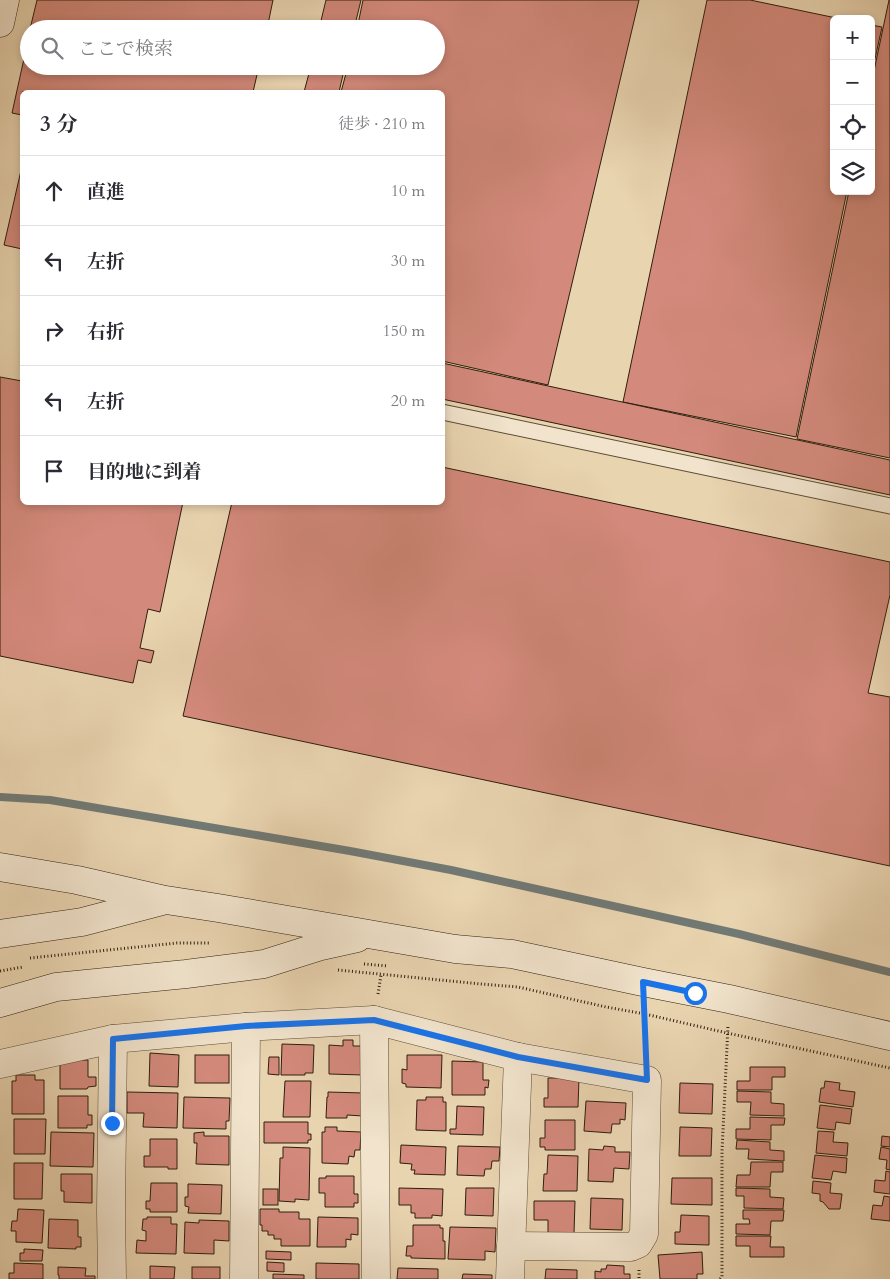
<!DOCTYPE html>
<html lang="ja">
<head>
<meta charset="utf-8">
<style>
	body { margin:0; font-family:Cardo,"Noto Serif JP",serif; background:#f2f2f3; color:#2b2b33 }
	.controls { position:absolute; right:15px; top:15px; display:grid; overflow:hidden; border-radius:8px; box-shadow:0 2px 8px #0003 }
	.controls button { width:45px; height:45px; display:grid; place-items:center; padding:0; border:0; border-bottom:1px solid #e1e1e2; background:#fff; color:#2b2b33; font:25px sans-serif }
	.stop { position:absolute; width:15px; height:15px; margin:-11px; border:4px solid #1a73e8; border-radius:50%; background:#fff }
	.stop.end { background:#1a73e8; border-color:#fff; box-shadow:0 1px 5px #0008 }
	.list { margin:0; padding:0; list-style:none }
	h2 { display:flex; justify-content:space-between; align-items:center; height:65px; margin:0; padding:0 20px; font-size:21px }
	h2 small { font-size:16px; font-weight:400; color:#7c7c81 }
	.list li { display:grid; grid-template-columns:32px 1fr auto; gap:15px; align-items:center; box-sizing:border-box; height:70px; padding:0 20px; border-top:1px solid #e1e1e2 }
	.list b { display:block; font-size:19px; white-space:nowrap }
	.list em { font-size:16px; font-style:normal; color:#7c7c81 }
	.icon { flex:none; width:28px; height:28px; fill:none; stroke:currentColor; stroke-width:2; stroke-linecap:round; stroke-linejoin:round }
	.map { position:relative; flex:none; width:890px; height:1279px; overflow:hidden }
	.search { position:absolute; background:#fff; box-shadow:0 2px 8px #0003; left:20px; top:20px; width:425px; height:55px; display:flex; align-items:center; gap:12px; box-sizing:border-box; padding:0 18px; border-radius:28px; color:#7c7c81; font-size:19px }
	.panel { position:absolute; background:#fff; box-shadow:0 2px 8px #0003; left:20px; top:90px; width:425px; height:415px; border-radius:8px }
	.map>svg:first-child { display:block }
</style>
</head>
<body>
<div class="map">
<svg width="890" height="1279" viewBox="0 0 890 1279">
	<rect width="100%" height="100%" fill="#e9d4b0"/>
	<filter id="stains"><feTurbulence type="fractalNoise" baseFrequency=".004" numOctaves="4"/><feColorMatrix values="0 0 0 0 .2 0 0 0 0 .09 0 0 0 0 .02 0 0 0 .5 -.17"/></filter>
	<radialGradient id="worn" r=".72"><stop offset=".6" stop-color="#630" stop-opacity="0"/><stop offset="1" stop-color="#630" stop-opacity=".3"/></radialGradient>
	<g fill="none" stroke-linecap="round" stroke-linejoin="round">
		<path stroke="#717974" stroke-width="8" d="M0 797 50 800 350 851 451 870 739 934 890 972"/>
	</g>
	<g fill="#d3897b" stroke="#2e1e0e">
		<path d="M37 0H273L267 29H30Z"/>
		<path d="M326 0H361L354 29H319Z"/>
		<path d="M363 0H639L548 385 442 361V92H341L348 66H436V29H357Z"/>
		<path d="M707 0H750L841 19H834V191H847L796 437 623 402Z"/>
		<path d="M889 0H890V458L797 439 849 191H871V85Z"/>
		<path d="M871 25 882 27 871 77Z"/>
		<path d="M29 36V66H259L253 92H22V115L12 113Z"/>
		<path d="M311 66H345L339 92H304Z"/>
		<path d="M22 166V249L4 245Z"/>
		<path d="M442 363 890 460V495L442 399Z"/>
		<path d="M0 377 22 381V502H183L160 612 148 609 140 648 154 651 151 663 138 660 133 683 0 656Z"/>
		<path d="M442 467 890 562V595L868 693 890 697V866L183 716 232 502H442Z"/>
		<path d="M343 1040H353V1046H364L363 1075 329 1074V1045L343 1046Z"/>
		<path d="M282 1044 314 1045 313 1073H305V1075H281Z"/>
		<path d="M150 1053 179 1055 178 1087 149 1086Z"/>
		<rect x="195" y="1055" width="34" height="28"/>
		<path d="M407 1055H442L441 1088 406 1087V1084L402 1083V1069L407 1070Z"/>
		<path d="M269 1057H279V1075L268 1074Z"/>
		<path d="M60 1060H88V1077H96V1086L88 1087 87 1089H60Z"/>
		<path d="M452 1061 483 1062V1080H489L488 1088 485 1087V1095H452Z"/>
		<path d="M750 1067H785V1077H772V1090H737V1081H750Z"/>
		<path d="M16 1075H35V1080H44V1114H12V1081H16Z"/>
		<path d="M548 1078H579L578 1107H544V1098H548Z"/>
		<path d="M285 1081H311L310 1117H283Z"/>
		<path d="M825 1081 840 1083 839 1090 855 1092 853 1107 819 1102 821 1088H824Z"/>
		<path d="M680 1083 713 1084 712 1114 679 1113Z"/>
		<path d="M737 1091 771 1092V1103L784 1104V1116L750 1115 751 1102H737Z"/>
		<path d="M127 1092 178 1093 177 1128 143 1127 144 1113H127Z"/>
		<path d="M328 1092 364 1093 363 1116 347 1115V1118H326L327 1097H328Z"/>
		<path d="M58 1096H88V1115H92V1125H87V1128H58Z"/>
		<path d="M184 1097 230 1098 229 1121H226V1129L183 1128Z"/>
		<path d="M426 1097H443V1102H446V1131L416 1130 417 1100H426Z"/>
		<path d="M586 1101 626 1103 625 1120 620 1119V1124H612L611 1133 584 1131Z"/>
		<path d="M820 1105 852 1109 850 1124 836 1122 835 1130 817 1128Z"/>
		<path d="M457 1106 484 1107 483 1135 450 1134V1129H456Z"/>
		<path d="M750 1117 785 1118 784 1125H771V1140L736 1139V1129H750Z"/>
		<path d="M14 1119H46L45 1154H14Z"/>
		<path d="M545 1120H575V1150H545V1147H540V1138H545Z"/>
		<path d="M264 1122H308V1134H311V1140H308V1143H264Z"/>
		<path d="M325 1127H337V1131L361 1132 360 1150H355L354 1157 349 1156 348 1164 322 1163V1132H325Z"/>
		<path d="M680 1127 712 1128 711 1156H679Z"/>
		<path d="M818 1131 834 1132 833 1142 848 1143 847 1156 816 1153Z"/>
		<path d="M51 1132 94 1133 93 1167 50 1166Z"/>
		<path d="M204 1132V1136H229V1165L196 1164 197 1143H194V1133Z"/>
		<path d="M882 1136 890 1137V1147L881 1146Z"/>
		<path d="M150 1139H177V1169H168V1167H144V1156H150Z"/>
		<path d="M737 1140 770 1142V1150L784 1151V1161L748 1159 749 1149H736Z"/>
		<path d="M401 1145 446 1147 445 1175 414 1174 415 1170H411L412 1164 400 1163Z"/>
		<path d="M458 1146 500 1147 499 1161H492L491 1169H485L484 1176 457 1175Z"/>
		<path d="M604 1146 615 1147V1152H630L629 1169 614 1168 613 1182 588 1181 589 1149 603 1150Z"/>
		<path d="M283 1147 310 1148 309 1200 295 1199V1202L279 1201 280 1158H283Z"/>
		<path d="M881 1147 890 1149V1170L886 1169 887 1160 879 1159Z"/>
		<path d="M548 1155 578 1156 577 1191H543L544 1174H547Z"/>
		<path d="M815 1155 847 1158 846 1173 833 1171 831 1180 812 1178Z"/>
		<path d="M751 1162H783V1172H771L770 1187H736L737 1175H750Z"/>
		<path d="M14 1163H43L42 1199H14Z"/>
		<path d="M886 1171 890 1172V1194L874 1192 875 1180 885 1181Z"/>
		<path d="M61 1174H92V1203L64 1202V1191H61Z"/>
		<path d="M326 1176H354V1194H358V1203H354V1207H325V1193H319V1178H326Z"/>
		<path d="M672 1178H712V1205L671 1204Z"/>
		<path d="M813 1181 831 1183 830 1193 842 1194 840 1209H829L823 1202 820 1201V1194L812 1193Z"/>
		<path d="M151 1183H177V1212H150V1209H146V1201H150Z"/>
		<path d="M188 1184 222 1185 221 1214 188 1213 189 1207 185 1206V1197H188Z"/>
		<path d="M399 1188 443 1189 442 1216 432 1215V1218H415V1213H411V1205H399Z"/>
		<path d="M466 1188H494L493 1216 465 1215Z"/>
		<path d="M736 1188 770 1189V1197L784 1198 783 1209 744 1208V1196H736Z"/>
		<rect x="263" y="1189" width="15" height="16"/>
		<path d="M884 1196 890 1197V1221L871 1219 873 1205 882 1206Z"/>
		<path d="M591 1198 623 1199 622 1230 590 1229Z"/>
		<path d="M534 1201H575L574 1234H548V1220H534Z"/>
		<path d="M18 1209 44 1210 42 1243 16 1242V1231H11L12 1221H17Z"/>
		<path d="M260 1209H279V1212H299V1219H310V1246H281V1239H274V1235H268V1231H262V1225H260Z"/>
		<path d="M743 1210H784L783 1221H771L770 1235 736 1234V1224H750L749 1219H743Z"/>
		<path d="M681 1215 709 1216V1245L675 1244V1232H680Z"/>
		<path d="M147 1217H171V1224H177L176 1254 136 1253 137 1240 146 1241V1231L142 1230 143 1219H147Z"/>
		<path d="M318 1217 358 1218V1235L351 1234V1240L346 1239V1247H317Z"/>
		<path d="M49 1219 78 1220V1237H81V1247H76V1249L48 1248Z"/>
		<path d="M199 1220 229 1221V1241L214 1240V1254L184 1253 185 1222 199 1223Z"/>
		<path d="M413 1225H440V1228H443V1241H445V1259L411 1258V1256H406L407 1246H413Z"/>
		<path d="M450 1227 496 1228 495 1252 485 1251V1260L448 1259Z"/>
		<path d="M736 1236H771L770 1247H784V1257H750V1246H736Z"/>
		<path d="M24 1249 43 1250 42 1261H20V1253H24Z"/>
		<path d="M266 1251 291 1252V1260L266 1259Z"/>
		<path d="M702 1252 703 1274H697V1279H660L658 1255Z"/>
		<path d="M267 1262 284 1263V1272L267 1271Z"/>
		<path d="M14 1263 43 1264V1279H9V1273H14Z"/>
		<path d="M316 1263 359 1264V1279H316Z"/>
		<path d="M607 1265 624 1266V1274H630V1279H595V1271L601 1272V1269H606Z"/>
		<path d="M150 1266 175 1267 174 1279H150Z"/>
		<path d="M58 1267 86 1268 85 1276H95V1279H59V1275H58Z"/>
		<rect x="192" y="1267" width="28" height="12"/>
		<path d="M398 1268 438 1269V1279H397Z"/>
		<path d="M546 1269 577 1270V1279H545Z"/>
		<path d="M273 1274 304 1275V1279H273Z"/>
		<path d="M463 1274 492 1275V1279H462Z"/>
	</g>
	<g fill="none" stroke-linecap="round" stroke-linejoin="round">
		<defs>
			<path id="lane" d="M442 412 890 506"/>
			<g id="street">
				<path d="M374 1020 376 1279"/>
				<path d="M0 1064 113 1039 246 1027 374 1020 518 1057 647 1080 644 1234 638 1244 631 1247 511 1246"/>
				<path d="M112 1279 111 1211 113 1039"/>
				<path d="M244 1279 246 1027"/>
				<path d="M510 1279 518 1057"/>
			</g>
			<g id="secondary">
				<path d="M0 23 5 0"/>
				<path d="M0 867 77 880 160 899"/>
				<path d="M0 934 82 922 166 900 218 908 455 949 512 954 643 982 729 999 890 1036"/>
				<path d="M0 1003 56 987 186 974 264 964 321 946 357 938"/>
			</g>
		</defs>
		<use href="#lane" stroke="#5d4c36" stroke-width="17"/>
		<use href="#street" stroke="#5d4c36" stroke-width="29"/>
		<use href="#secondary" stroke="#2e1e0e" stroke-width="29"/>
		<g stroke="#2e1e0e" stroke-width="3" stroke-dasharray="1 2.5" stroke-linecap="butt">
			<path d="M30 958 177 943H211"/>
			<path d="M364 964 388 966"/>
			<path d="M338 970 481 984 518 987 606 1007 645 1014 727 1033 890 1068"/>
			<path d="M0 971 23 967"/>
			<path d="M378 994 381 975"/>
			<path d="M645 1013 646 1054"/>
			<path d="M639 1270V1279"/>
			<path d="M720 1279 722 1277V1152L728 1025"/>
		</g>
		<use href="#lane" stroke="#f1e3cc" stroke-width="15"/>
		<use href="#street" stroke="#f1e3cc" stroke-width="28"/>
		<use href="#secondary" stroke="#f1e3cc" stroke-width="28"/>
	</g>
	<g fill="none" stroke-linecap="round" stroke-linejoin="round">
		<path stroke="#1a73e8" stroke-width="6" d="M112 1123 113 1039 246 1026 374 1020 518 1057 647 1080 643 982 695 993"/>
	</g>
	<rect width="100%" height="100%" filter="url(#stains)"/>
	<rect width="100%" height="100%" fill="url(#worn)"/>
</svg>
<div class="controls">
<button>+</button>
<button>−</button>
<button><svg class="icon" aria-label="locate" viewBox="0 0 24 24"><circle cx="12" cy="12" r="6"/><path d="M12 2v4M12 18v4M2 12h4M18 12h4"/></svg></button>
<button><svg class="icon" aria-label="layers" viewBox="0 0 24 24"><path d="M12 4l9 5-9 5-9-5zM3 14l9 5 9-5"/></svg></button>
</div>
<div class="stop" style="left:695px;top:993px"></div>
<div class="stop end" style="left:112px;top:1123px"></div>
<div class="search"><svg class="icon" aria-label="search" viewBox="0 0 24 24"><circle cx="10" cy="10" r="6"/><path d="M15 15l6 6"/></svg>ここで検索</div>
<section class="panel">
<h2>3 分<small>徒歩 · 210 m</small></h2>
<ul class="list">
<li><svg class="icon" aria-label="ahead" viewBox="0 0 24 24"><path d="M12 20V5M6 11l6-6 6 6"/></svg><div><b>直進</b></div><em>10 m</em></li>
<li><svg class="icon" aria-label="left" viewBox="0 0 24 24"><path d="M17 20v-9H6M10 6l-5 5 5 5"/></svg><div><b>左折</b></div><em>30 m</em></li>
<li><svg class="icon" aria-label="right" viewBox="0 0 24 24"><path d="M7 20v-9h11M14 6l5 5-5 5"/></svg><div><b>右折</b></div><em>150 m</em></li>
<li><svg class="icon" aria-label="left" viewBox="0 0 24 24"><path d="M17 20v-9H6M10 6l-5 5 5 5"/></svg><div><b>左折</b></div><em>20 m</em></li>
<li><svg class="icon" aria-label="arrive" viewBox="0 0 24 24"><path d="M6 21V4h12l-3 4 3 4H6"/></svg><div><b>目的地に到着</b></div></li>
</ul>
</section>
</div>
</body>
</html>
